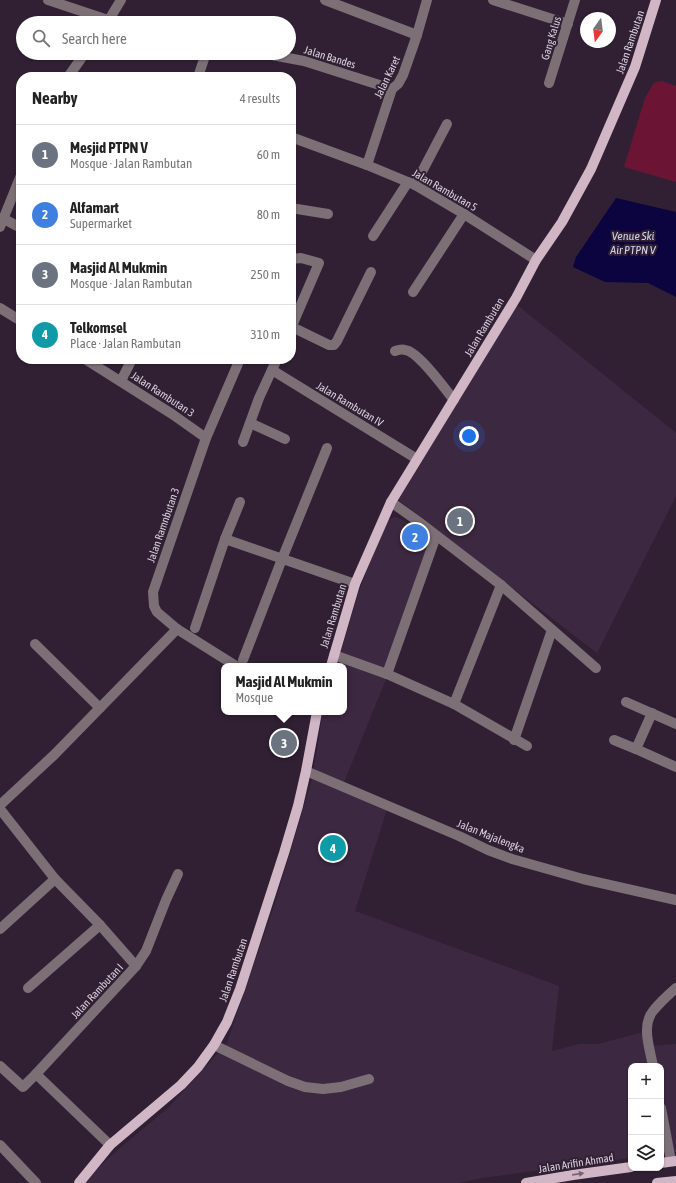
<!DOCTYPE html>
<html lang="en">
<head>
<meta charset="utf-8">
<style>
	body { margin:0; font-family:"Asap Condensed",sans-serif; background:#f6f6f6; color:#222 }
	.controls { position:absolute; right:12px; bottom:12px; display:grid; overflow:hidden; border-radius:8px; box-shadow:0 1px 3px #0004 }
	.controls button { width:36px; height:36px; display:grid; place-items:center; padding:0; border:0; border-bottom:1px solid #e0e0e0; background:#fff; color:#222; font:20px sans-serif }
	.compass { position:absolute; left:580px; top:12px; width:36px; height:36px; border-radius:50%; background:#fff; box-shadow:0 1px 3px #0004; rotate:194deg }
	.you { position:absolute; left:469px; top:436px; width:14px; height:14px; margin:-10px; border:3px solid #fff; border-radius:50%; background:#1a73e8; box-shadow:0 0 0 6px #1a73e833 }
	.badge { display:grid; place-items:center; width:26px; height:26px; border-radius:50%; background:#0b8043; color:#fff; font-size:13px; font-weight:700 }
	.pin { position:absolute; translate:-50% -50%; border:2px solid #fff; box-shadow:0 1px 4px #0006 }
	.popup { position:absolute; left:221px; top:663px; width:126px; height:52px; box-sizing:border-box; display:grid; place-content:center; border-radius:8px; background:#fff; filter:drop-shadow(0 1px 3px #0005); font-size:13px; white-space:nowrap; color:#767676 }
	.popup b { font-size:15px; color:#222 }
	.popup::after { content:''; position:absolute; left:50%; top:100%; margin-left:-8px; border:8px solid transparent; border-top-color:#fff }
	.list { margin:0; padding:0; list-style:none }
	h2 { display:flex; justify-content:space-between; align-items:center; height:52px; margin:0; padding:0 16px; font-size:17px }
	h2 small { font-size:13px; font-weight:400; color:#767676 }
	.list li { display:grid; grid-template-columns:26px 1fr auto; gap:12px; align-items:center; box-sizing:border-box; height:60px; padding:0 16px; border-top:1px solid #e0e0e0 }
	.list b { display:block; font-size:15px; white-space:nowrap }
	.list p { margin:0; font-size:13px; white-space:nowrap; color:#767676 }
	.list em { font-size:13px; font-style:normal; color:#767676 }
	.icon { flex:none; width:22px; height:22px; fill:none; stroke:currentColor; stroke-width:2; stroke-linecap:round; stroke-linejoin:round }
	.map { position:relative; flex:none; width:676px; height:1183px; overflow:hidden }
	.search { position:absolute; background:#fff; box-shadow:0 1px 3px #0004; left:16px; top:16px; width:280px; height:44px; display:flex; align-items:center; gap:10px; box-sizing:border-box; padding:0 14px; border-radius:22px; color:#767676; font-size:15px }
	.panel { position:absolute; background:#fff; box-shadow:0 1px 3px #0004; left:16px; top:72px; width:280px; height:292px; border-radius:16px }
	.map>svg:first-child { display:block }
</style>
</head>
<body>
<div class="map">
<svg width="676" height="1183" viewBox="0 0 676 1183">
	<rect width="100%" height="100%" fill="#312034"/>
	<g fill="#3d2841">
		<path d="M516 304 676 433V496L597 653 397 499Z"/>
		<path d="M396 517 426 531 430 544 386 679 341 790 387 809 355 911 559 986 552 1051 579 1044H598L644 1032 650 1046 676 1044V1152L661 1154V1066H631V1158L482 1178 458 1183H83L114 1153 168 1108 227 1043 276 900 312 779 323 712H344V666H337L359 591 387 520Z"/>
	</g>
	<path fill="#6c1434" d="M662 81 676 86V182L624 167 645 98 653 84 656 82Z"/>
	<path fill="#0c043e" d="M616 198 676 212V297L648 283 605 282 573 267 576 257Z"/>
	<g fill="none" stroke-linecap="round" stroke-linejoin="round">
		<g stroke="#7c6f76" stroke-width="10">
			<path d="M48 0 117 23"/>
			<path d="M325 0 417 35"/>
			<path d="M493 0 568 24"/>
			<path d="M107 23 121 0"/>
			<path d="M261 53 304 61 392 89"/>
			<path d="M68 77 85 53"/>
			<path d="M198 77 206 53"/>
			<path d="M549 83 575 0"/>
			<path d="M291 137 367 165 415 185 464 214 536 260"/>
			<path d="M367 165 392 89 398 84 403 75 417 35 427 0"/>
			<path d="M415 185 447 124"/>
			<path d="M291 208 328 214"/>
			<path d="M4 219 21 228"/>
			<path d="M0 227 21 175"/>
			<path d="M373 236 408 182"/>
			<path d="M291 259 301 258 319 263 291 328"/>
			<path d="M413 292 464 214"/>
			<path d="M0 308 21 321"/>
			<path d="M292 327 329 345H334L337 341 371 272"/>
			<path d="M395 351C398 350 402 349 405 350 418 351 445 389 454 400"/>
			<path d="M85 359 172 414 206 438"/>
			<path d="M272 370 417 459"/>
			<path d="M121 381 132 359"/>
			<path d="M250 423 285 439"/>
			<path d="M243 442 259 398 277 359"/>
			<path d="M391 502 419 522 501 585 596 668"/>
			<path d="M225 539 240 502"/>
			<path d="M195 628 225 539 355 584"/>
			<path d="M35 644 100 708"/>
			<path d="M334 655 387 674 454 704 527 746"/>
			<path d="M243 660 282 559 327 448"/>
			<path d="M236 666 177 629 157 612 154 606 153 592 206 438 240 359"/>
			<path d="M387 674 436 536"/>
			<path d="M626 702 676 724"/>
			<path d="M454 704 501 585"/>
			<path d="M652 713 636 749 676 767"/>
			<path d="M514 740 552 630"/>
			<path d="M614 740 636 749"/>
			<path d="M306 771 459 836 488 850 512 859 583 879 676 900"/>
			<path d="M0 805 54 755 177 629"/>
			<path d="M0 809 55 879 100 925 136 966 36 1074 110 1145"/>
			<path d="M0 929 55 879"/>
			<path d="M136 966 146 951 166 900 178 874"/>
			<path d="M28 988 100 925"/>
			<path d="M214 1045 288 1081 305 1087 323 1089 341 1087 369 1079"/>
			<path d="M0 1066 23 1087 36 1074"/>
			<path d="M653 1066C650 1049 641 1026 653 1011 660 1002 668 995 676 988"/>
			<path d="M661 1108 671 1161"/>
			<path d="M0 1145 36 1183"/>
		</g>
		<g stroke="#d1b6c5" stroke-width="10">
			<path d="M331 666 355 584 391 502 516 298 536 260 562 222 591 169 635 67 656 0"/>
			<path d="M661 1163 676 1161"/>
			<path d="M79 1183 110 1145 181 1085 198 1067 214 1045 227 1022 240 989 284 853 298 806 306 771 317 712"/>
			<path d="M526 1183 573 1175 631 1167"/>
			<path d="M657 1183 676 1181"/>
		</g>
	</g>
	<defs><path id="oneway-solid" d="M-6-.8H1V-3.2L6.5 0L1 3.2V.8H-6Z"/></defs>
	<use fill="#796475" href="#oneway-solid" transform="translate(578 1174) rotate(-8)"/>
	<g text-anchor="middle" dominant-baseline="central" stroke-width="4" stroke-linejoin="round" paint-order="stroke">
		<g font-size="11" fill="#dbd0dd" stroke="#312034">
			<text transform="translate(551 38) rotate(-73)">Gang Kalus</text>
			<text transform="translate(630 42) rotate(-71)">Jalan Rambutan</text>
			<text transform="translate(330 57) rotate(17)">Jalan Bandes</text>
			<text transform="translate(387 77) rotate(-64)">Jalan Karet</text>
			<text transform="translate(445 190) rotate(30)">Jalan Rambutan 5</text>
			<text transform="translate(484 327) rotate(-59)">Jalan Rambutan</text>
			<text transform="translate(163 394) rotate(33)">Jalan Rambutan 3</text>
			<text transform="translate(350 404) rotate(31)">Jalan Rambutan IV</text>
			<text transform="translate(163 525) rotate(-71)">Jalan Ramnbutan 3</text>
			<text transform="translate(333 616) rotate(-73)">Jalan Rambutan</text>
			<text transform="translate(491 836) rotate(22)">Jalan Majalengka</text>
			<text transform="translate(233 970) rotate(-71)">Jalan Rambutan</text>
			<text transform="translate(97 991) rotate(-47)">Jalan Rambutan I</text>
			<text transform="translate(576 1163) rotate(-9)">Jalan Arifin Ahmad</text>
		</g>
		<g font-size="12" font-style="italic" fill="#d0d4eb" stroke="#312034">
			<text x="633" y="236">Venue Ski<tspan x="633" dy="14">Air PTPN V</tspan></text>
		</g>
	</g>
</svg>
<div class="controls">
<button>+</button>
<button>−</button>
<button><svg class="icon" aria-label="layers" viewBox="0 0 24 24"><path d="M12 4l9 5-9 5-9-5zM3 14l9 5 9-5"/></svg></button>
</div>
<svg class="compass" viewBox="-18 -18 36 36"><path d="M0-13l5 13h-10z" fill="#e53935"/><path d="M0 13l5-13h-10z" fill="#767676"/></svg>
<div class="you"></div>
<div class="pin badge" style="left:460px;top:521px;background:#6b7280">1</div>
<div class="pin badge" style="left:415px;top:537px;background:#3f7fe0">2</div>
<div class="pin badge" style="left:284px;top:743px;background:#6b7280">3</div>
<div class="popup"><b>Masjid Al Mukmin</b>Mosque</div>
<div class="pin badge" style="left:333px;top:848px;background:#0f9aa8">4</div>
<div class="search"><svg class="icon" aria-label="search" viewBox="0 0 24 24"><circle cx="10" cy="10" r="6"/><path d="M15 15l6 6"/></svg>Search here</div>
<section class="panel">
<h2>Nearby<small>4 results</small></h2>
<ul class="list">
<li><span class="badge" style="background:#6b7280">1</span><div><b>Mesjid PTPN V</b><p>Mosque · Jalan Rambutan</p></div><em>60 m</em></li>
<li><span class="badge" style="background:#3f7fe0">2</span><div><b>Alfamart</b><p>Supermarket</p></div><em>80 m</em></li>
<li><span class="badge" style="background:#6b7280">3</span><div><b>Masjid Al Mukmin</b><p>Mosque · Jalan Rambutan</p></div><em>250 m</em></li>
<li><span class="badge" style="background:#0f9aa8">4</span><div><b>Telkomsel</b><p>Place · Jalan Rambutan</p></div><em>310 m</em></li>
</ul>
</section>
</div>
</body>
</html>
